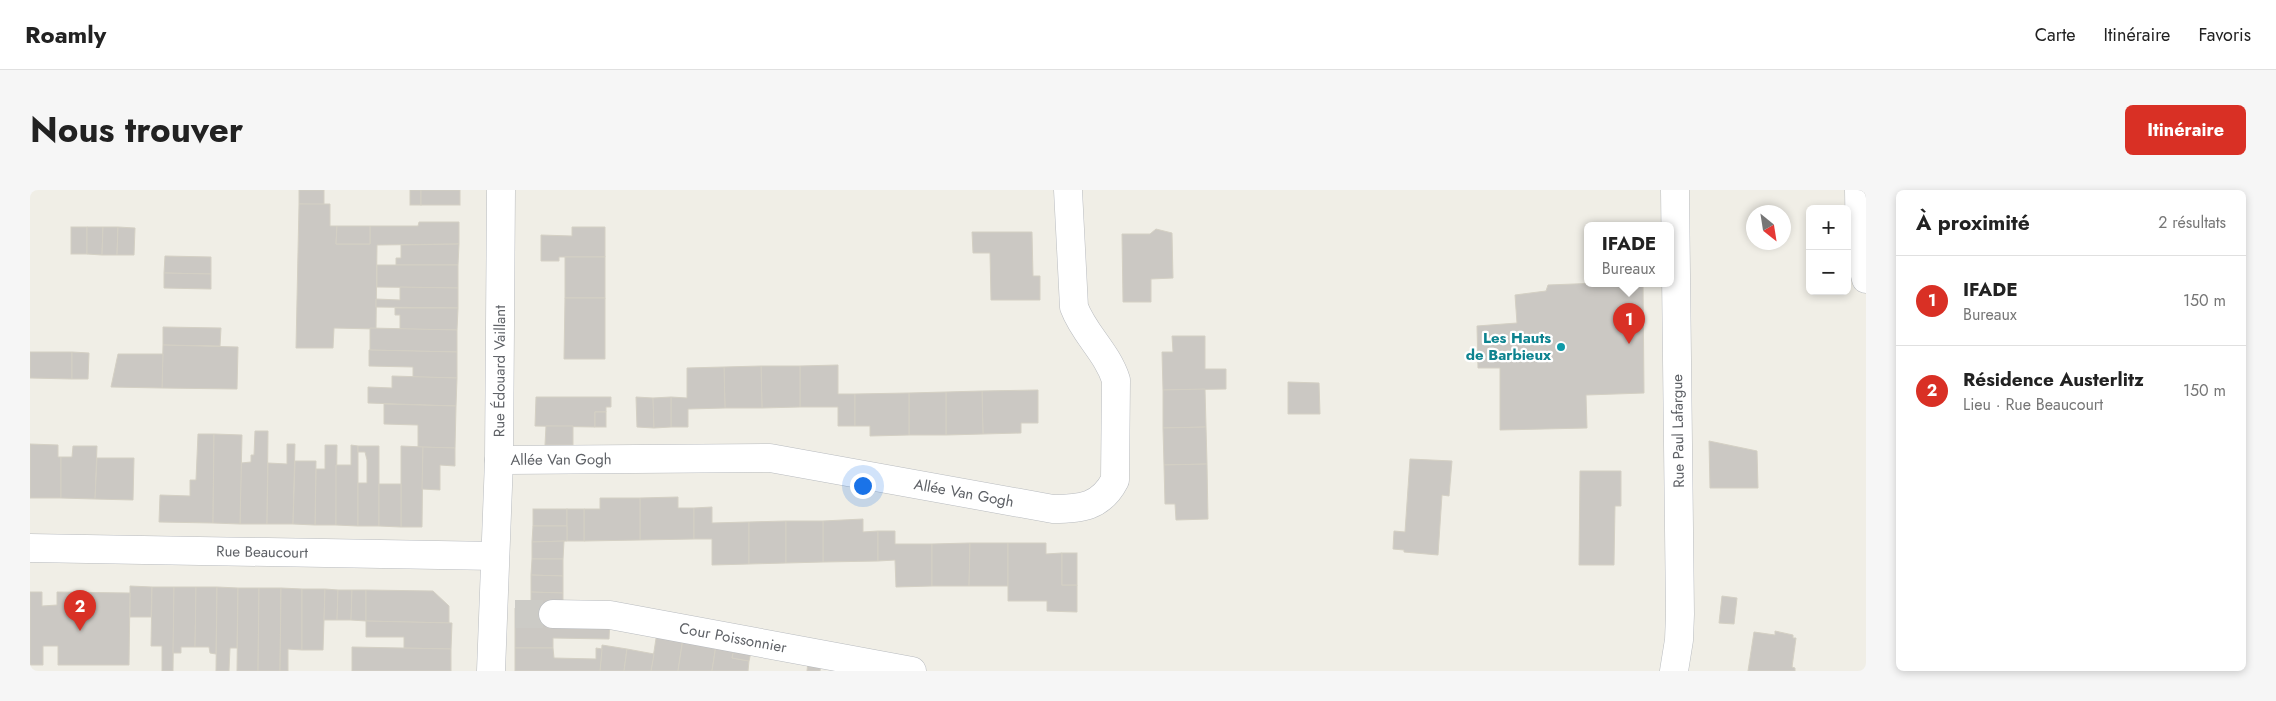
<!DOCTYPE html>
<html lang="fr">
<head>
<meta charset="utf-8">
<style>
	body { margin:0; font-family:Jost,sans-serif; background:#f6f6f6; color:#222 }
	.controls { position:absolute; right:15px; top:15px; display:grid; overflow:hidden; border-radius:8px; box-shadow:0 2px 8px #0003 }
	.controls button { width:45px; height:45px; display:grid; place-items:center; padding:0; border:0; border-bottom:1px solid #e0e0e0; background:#fff; color:#222; font:25px sans-serif }
	.compass { position:absolute; left:1716px; top:15px; width:45px; height:45px; border-radius:50%; background:#fff; box-shadow:0 2px 8px #0003; rotate:150deg }
	.you { position:absolute; left:832px; top:295px; width:18px; height:18px; margin:-12px; border:4px solid #fff; border-radius:50%; background:#1a73e8; box-shadow:0 0 0 8px #1a73e833 }
	.badge { display:grid; place-items:center; width:32px; height:32px; border-radius:50%; background:#d93025; color:#fff; font-size:16px; font-weight:700 }
	.pin { position:absolute; translate:-50% -41px; filter:drop-shadow(0 1px 2px #0008) }
	.pin::after { content:''; position:absolute; top:26px; width:18px; height:15px; background:inherit; clip-path:polygon(0 0,100% 0,50% 100%) }
	.popup { position:absolute; left:1554px; top:32px; width:90px; height:65px; box-sizing:border-box; display:grid; place-content:center; border-radius:8px; background:#fff; filter:drop-shadow(0 1px 4px #0005); font-size:16px; white-space:nowrap; color:#767676 }
	.popup b { font-size:19px; color:#222 }
	.popup::after { content:''; position:absolute; left:50%; top:100%; margin-left:-10px; border:10px solid transparent; border-top-color:#fff }
	.list { margin:0; padding:0; list-style:none }
	h2 { display:flex; justify-content:space-between; align-items:center; height:65px; margin:0; padding:0 20px; font-size:21px }
	h2 small { font-size:16px; font-weight:400; color:#767676 }
	.list li { display:grid; grid-template-columns:32px 1fr auto; gap:15px; align-items:center; box-sizing:border-box; height:90px; padding:0 20px; border-top:1px solid #e0e0e0 }
	.list b { display:block; font-size:19px; white-space:nowrap }
	.list p { margin:0; font-size:16px; white-space:nowrap; color:#767676 }
	.list em { font-size:16px; font-style:normal; color:#767676 }
	.map { position:relative; flex:none; width:1836px; height:481px; overflow:hidden; border-radius:8px }
	header { display:flex; align-items:center; gap:30px; box-sizing:border-box; height:70px; padding:0 25px; background:#fff; border-bottom:1px solid #e0e0e0 }
	header strong { font-size:24px }
	nav { display:flex; gap:28px; margin-inline-start:auto; font-size:18px }
	.intro { display:flex; align-items:center; justify-content:space-between; box-sizing:border-box; height:120px; padding:0 30px }
	h1 { margin:0; font-size:35px }
	.button { padding:12px 22px; border-radius:8px; background:#d93025; color:#fff; font-size:18px; font-weight:700 }
	main { display:flex; gap:30px; padding:0 30px }
	aside { flex:1; background:#fff; border-radius:8px; box-shadow:0 2px 8px #0003 }
	.map>svg:first-child { display:block }
</style>
</head>
<body>
<header>
<strong>Roamly</strong>
<nav><a>Carte</a><a>Itinéraire</a><a>Favoris</a></nav>
</header>
<div class="intro"><h1>Nous trouver</h1><a class="button">Itinéraire</a></div>
<main>
<div class="map">
<svg width="1836" height="481" viewBox="0 0 1836 481">
	<rect width="100%" height="100%" fill="#f0eee6"/>
	<g fill="#cbc8c3" stroke="#d4d0c4">
		<path d="M269 0H294V15L269 14Z"/>
		<rect x="380" y="0" width="11" height="15"/>
		<rect x="391" y="0" width="39" height="15"/>
		<path d="M269 14H300V36H307L306 54H340V36H388L389 32H429V54L347 55 346 139 304 138 303 158H266Z"/>
		<path d="M307 36H340V54H306Z"/>
		<rect x="41" y="37" width="16" height="27"/>
		<path d="M57 37H73L72 65 57 64Z"/>
		<path d="M73 37H88L87 65H72Z"/>
		<path d="M88 37 105 38 104 65H87Z"/>
		<path d="M542 37H575V67H529V71H511V45L542 46Z"/>
		<path d="M1126 39 1142 43 1143 88 1121 89V112H1093L1092 44H1120Z"/>
		<path d="M942 42H1002L1003 86H1010V110H961L960 63H943Z"/>
		<path d="M429 54 428 75H366V68H371V55Z"/>
		<path d="M135 66 181 67V84L134 83Z"/>
		<rect x="535" y="67" width="40" height="41"/>
		<path d="M347 75H428V98L347 97Z"/>
		<path d="M134 83 181 84V99L134 98Z"/>
		<path d="M1570 93H1613L1614 203 1556 205 1557 238 1470 240V178H1448L1447 136 1487 133 1485 105 1516 101 1518 95Z"/>
		<path d="M370 97 428 98V118L346 117V109L370 110Z"/>
		<path d="M535 108H575V169H534Z"/>
		<path d="M365 118H428L427 140 370 139V125H365Z"/>
		<path d="M133 137 191 138 190 156 133 155Z"/>
		<path d="M340 138 427 140V162L340 160Z"/>
		<path d="M1142 146H1175V179H1196V199L1133 200 1132 162H1143Z"/>
		<path d="M133 155 208 157 207 199 132 198Z"/>
		<path d="M339 160 427 162V188L383 187V177L339 176Z"/>
		<path d="M0 162H42V189L0 188Z"/>
		<path d="M42 162 59 163 58 189H42Z"/>
		<path d="M88 164H133L132 198 81 197Z"/>
		<path d="M808 175V204H825V236H808V217H770V176Z"/>
		<path d="M731 176H770V217L732 218Z"/>
		<path d="M731 176 732 218H695L694 177Z"/>
		<path d="M694 177 695 218 658 219V237H641V207L657 208V178Z"/>
		<path d="M362 186 427 188 426 216 338 213V197L362 198Z"/>
		<path d="M1258 192 1289 193 1290 224H1258Z"/>
		<path d="M1175 199 1176 237 1133 238V200Z"/>
		<path d="M1008 200V233H991V243L953 244 952 201Z"/>
		<path d="M952 201 953 244 916 245V202Z"/>
		<path d="M916 202V245H879V203Z"/>
		<path d="M879 203V245L840 246V236H825V204Z"/>
		<path d="M506 207H581V217H576V222H565V237L505 236Z"/>
		<path d="M606 207 623 208 624 238 607 237Z"/>
		<path d="M641 207V237L624 238 623 208Z"/>
		<path d="M354 214 426 216 425 258 388 257V235L354 234Z"/>
		<rect x="565" y="222" width="11" height="15"/>
		<path d="M516 236H543V255H515Z"/>
		<path d="M1176 237 1177 274 1134 275 1133 238Z"/>
		<path d="M225 241H238L237 334H210L211 273 221 272V265H224Z"/>
		<path d="M168 244H184L183 333 129 332 130 305 160 306V290H166Z"/>
		<path d="M184 244 212 245 210 334 183 333Z"/>
		<path d="M1679 251 1727 261 1728 298H1680Z"/>
		<path d="M0 254 28 255V267H31V308H0Z"/>
		<path d="M257 254H265L263 334H237L238 273 257 274Z"/>
		<path d="M295 255H307L306 335H285L286 279H295Z"/>
		<path d="M321 255 328 256V336L306 335V275H321Z"/>
		<path d="M43 256H67L65 309 31 308V267H42Z"/>
		<path d="M328 256H349V336H328V293H337V270L335 262H328Z"/>
		<path d="M371 256 393 257 392 337H371Z"/>
		<path d="M393 257 425 258V276L410 275V300L392 299Z"/>
		<path d="M67 268H104L103 310 65 309Z"/>
		<path d="M1380 269 1422 271 1419 306 1412 305 1408 365 1374 362V360L1363 359 1364 341 1375 342Z"/>
		<path d="M265 271H286L285 335 263 334Z"/>
		<path d="M1177 274 1178 329 1146 330 1145 314H1135L1134 275Z"/>
		<path d="M1550 281H1591V316H1585L1584 375H1549Z"/>
		<path d="M349 294H371V337L349 336Z"/>
		<path d="M648 307V318H664V349L610 350V308Z"/>
		<path d="M570 308H610V350L554 351V319H570Z"/>
		<path d="M682 317V333L719 332V374L682 375V349H664V318Z"/>
		<rect x="503" y="319" width="34" height="17"/>
		<rect x="537" y="319" width="17" height="32"/>
		<path d="M833 329V342L848 341V371L793 372V331Z"/>
		<path d="M756 331V373L719 374V332Z"/>
		<path d="M756 331H793V372L756 373Z"/>
		<path d="M503 336H537V351L502 352Z"/>
		<path d="M848 341H865V354H902V396L866 397 865 370 848 371Z"/>
		<path d="M534 351 533 369H502V352Z"/>
		<path d="M940 353 939 396H902V354Z"/>
		<path d="M940 353H978V396H939Z"/>
		<path d="M978 353H1016V364L1032 363V395H1047V422L1017 421V411H978Z"/>
		<rect x="1032" y="363" width="15" height="32"/>
		<path d="M502 369H533V386L501 385Z"/>
		<path d="M501 385 533 386V403L501 402Z"/>
		<path d="M100 396 122 397 121 427H100Z"/>
		<path d="M122 397H144L143 481H132V456H121Z"/>
		<path d="M144 397H166L165 457H151V463H143Z"/>
		<path d="M166 397H187L186 464 180 463 179 457H165Z"/>
		<path d="M187 397 208 398 207 458H200L199 481H186Z"/>
		<path d="M208 398H229L228 481H207Z"/>
		<path d="M229 398H251L250 481H228Z"/>
		<path d="M251 398 272 399V460L258 459V481H250Z"/>
		<path d="M272 399H295L293 460H272Z"/>
		<path d="M295 399 308 400 307 430H294Z"/>
		<path d="M308 400H322L321 430H307Z"/>
		<path d="M322 400H336V431L321 430Z"/>
		<path d="M336 400 403 401 419 416V433L336 431Z"/>
		<path d="M0 402H12V416L27 415V402L100 403 99 475H28V456H13V475H0Z"/>
		<path d="M501 402 533 403V419H501Z"/>
		<path d="M1692 406 1707 408 1704 434 1689 433Z"/>
		<path d="M485 418 523 419 580 429 579 449 523 448V458H485Z"/>
		<path d="M336 431 422 433 421 459 374 458V447H336Z"/>
		<path d="M1745 441 1763 445V448H1766L1762 477 1765 478V481H1718L1724 442 1745 445Z"/>
		<path d="M627 442 653 448 648 481H621Z"/>
		<path d="M653 448 686 455 682 481H648Z"/>
		<path d="M572 455 597 459 594 481H570Z"/>
		<path d="M686 455 704 459 702 468 719 471 718 481H682Z"/>
		<path d="M322 457 421 459V481H322Z"/>
		<path d="M485 458H523L524 468 566 469V458L572 459 570 481H485Z"/>
		<path d="M597 459 624 464 621 481H594Z"/>
		<path d="M704 459 721 462 719 471 702 468Z"/>
		<path d="M778 472 791 474 790 481H777Z"/>
	</g>
	<g fill="none" stroke-linecap="round" stroke-linejoin="round">
		<path stroke="#cccbc6" stroke-width="28" stroke-dasharray="28 14" stroke-linecap="butt" d="M485 424H523"/>
		<defs>
			<g id="street">
				<path d="M1829 0 1830 65 1836 89"/>
				<path id="s1" d="M469 270 740 268 1023 319C1051 319 1071 317 1085 290L1086 190C1077 162 1054 144 1044 117L1038 0"/>
				<path id="s2" d="M0 358 465 366"/>
				<path id="s3" d="M523 424 580 425 882 481"/>
				<path id="s4" d="M461 481 469 270 471 0"/>
				<path d="M1644 481 1649 450 1650 424 1645 0"/>
			</g>
		</defs>
		<use href="#street" stroke="#b8bbbf" stroke-width="29"/>
		<use href="#street" stroke="#fff" stroke-width="28"/>
	</g>
	<circle fill="#0f9aa8" stroke="#fff" stroke-width="2" cx="1531" cy="157" r="5"/>
	<g text-anchor="middle" dominant-baseline="central" stroke-width="4.5" stroke-linejoin="round" paint-order="stroke">
		<g font-size="15" font-weight="bold" fill="#0d838f" stroke="#fff" text-anchor="end">
			<text x="1521" y="148">Les Hauts<tspan x="1521" dy="17">de Barbieux</tspan></text>
		</g>
		<g font-size="15" fill="#5e6166" stroke="#fff">
			<text stroke="none"><textPath href="#s4" startOffset="300">Rue Édouard Vaillant</textPath></text>
			<text transform="translate(1648 241) rotate(-91)">Rue Paul Lafargue</text>
			<text stroke="none"><textPath href="#s1" startOffset="62">Allée Van Gogh</textPath></text>
			<text stroke="none"><textPath href="#s1" startOffset="468">Allée Van Gogh</textPath></text>
			<text stroke="none"><textPath href="#s2" startOffset="232">Rue Beaucourt</textPath></text>
			<text stroke="none"><textPath href="#s3" startOffset="182">Cour Poissonnier</textPath></text>
		</g>
	</g>
</svg>
<div class="controls">
<button>+</button>
<button>−</button>
</div>
<svg class="compass" viewBox="-18 -18 36 36"><path d="M0-13l5 13h-10z" fill="#e53935"/><path d="M0 13l5-13h-10z" fill="#767676"/></svg>
<div class="you"></div>
<div class="pin badge" style="left:1599px;top:154px">1</div>
<div class="popup"><b>IFADE</b>Bureaux</div>
<div class="pin badge" style="left:50px;top:441px">2</div>
</div>
<aside>
<h2>À proximité<small>2 résultats</small></h2>
<ul class="list">
<li><span class="badge">1</span><div><b>IFADE</b><p>Bureaux</p></div><em>150 m</em></li>
<li><span class="badge">2</span><div><b>Résidence Austerlitz</b><p>Lieu · Rue Beaucourt</p></div><em>150 m</em></li>
</ul>
</aside>
</main>
</body>
</html>
